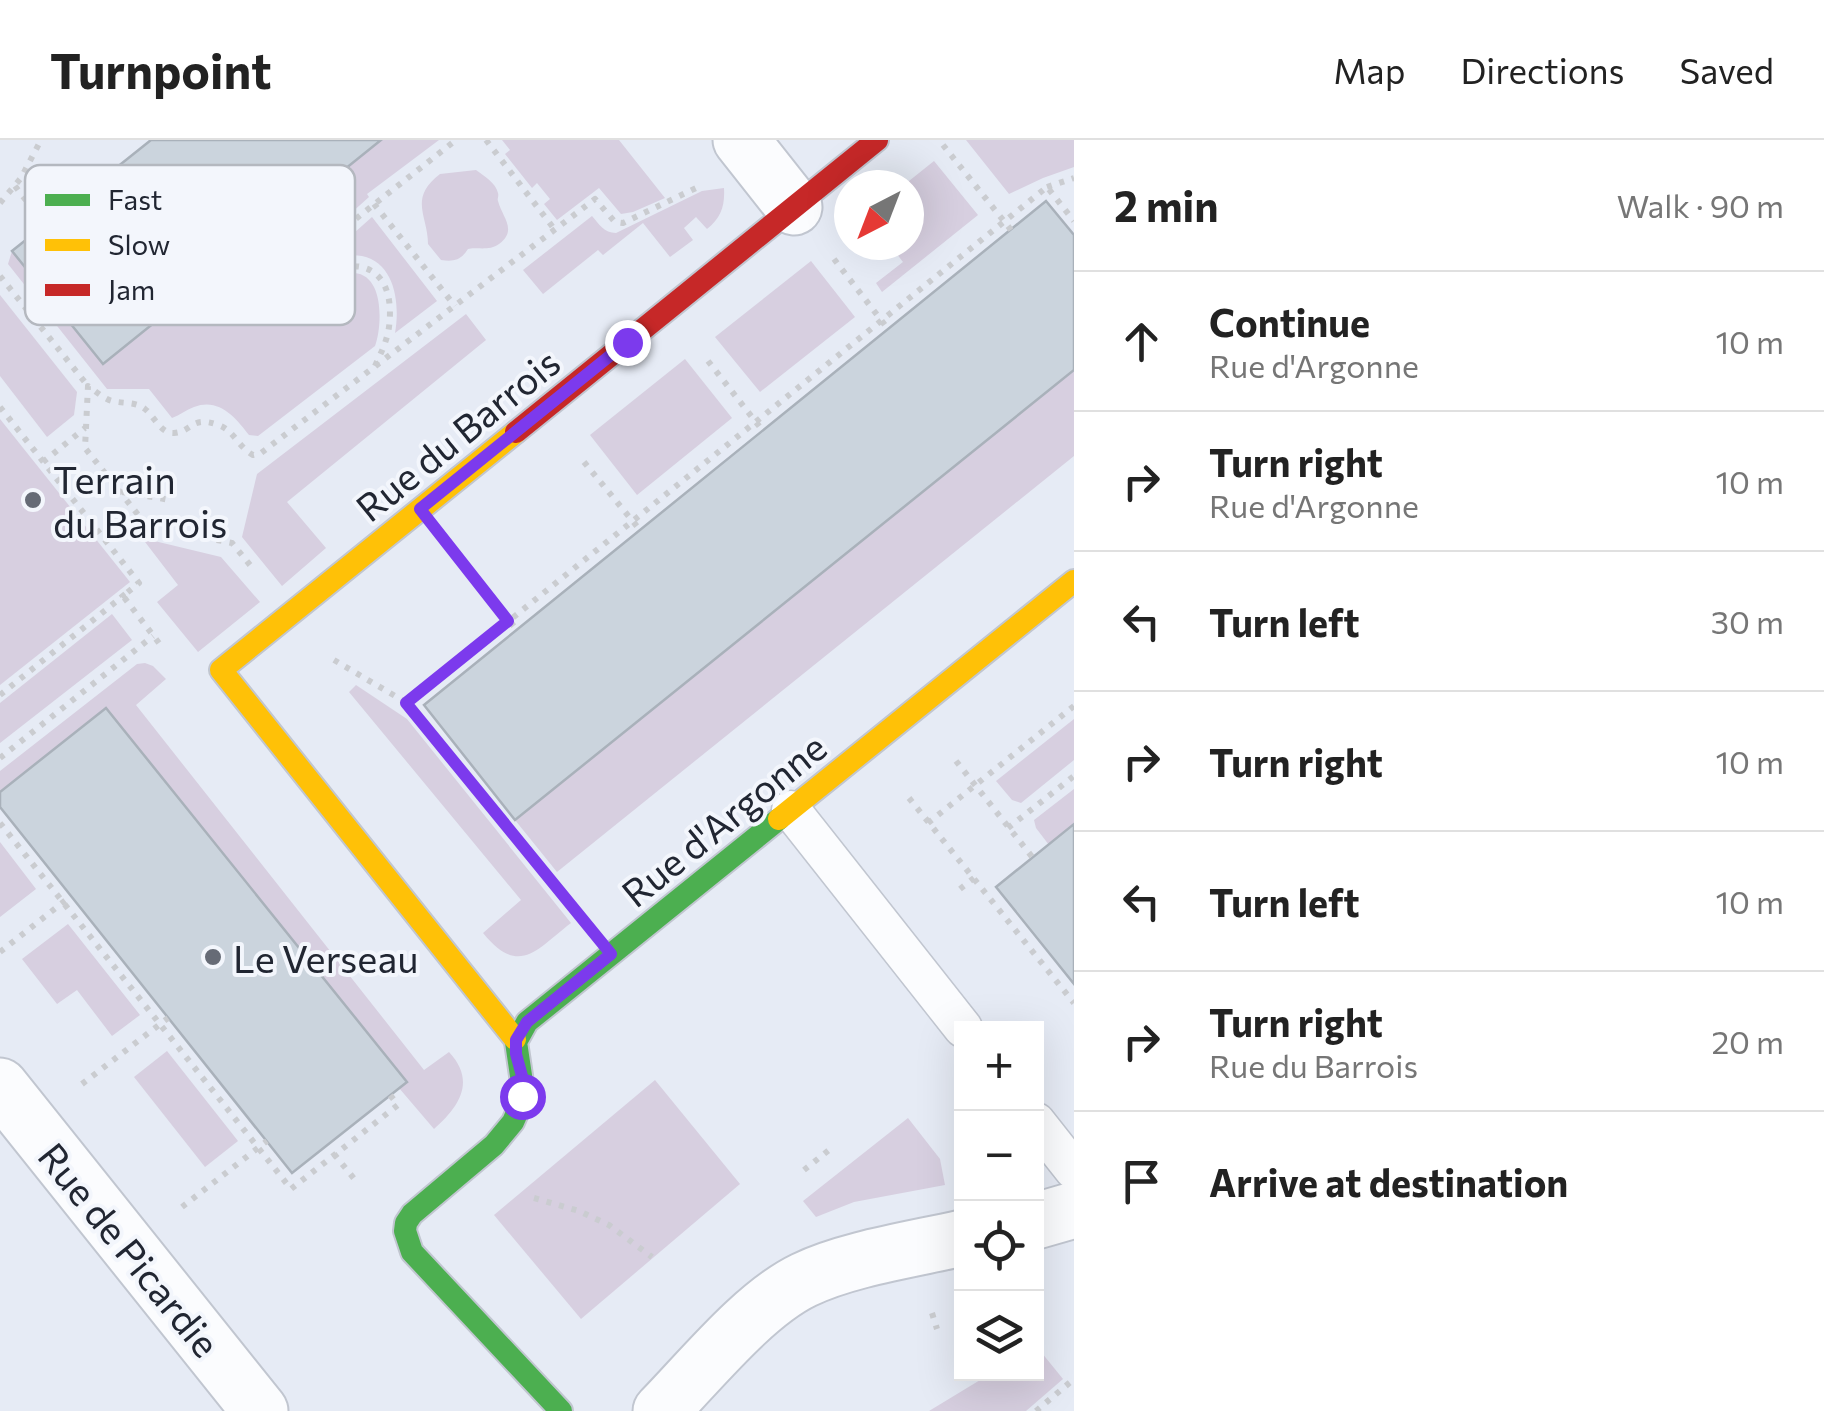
<!DOCTYPE html>
<html lang="en">
<head>
<meta charset="utf-8">
<style>
	body { margin:0; font-family:Commissioner,sans-serif; background:#f2f2f2; color:#222 }
	.controls { position:absolute; right:30px; bottom:30px; display:grid; overflow:hidden; border-radius:0px; box-shadow:0 10px 40px #0002 }
	.controls button { width:90px; height:90px; display:grid; place-items:center; padding:0; border:0; border-bottom:2px solid #e0e0e0; background:#fff; color:#222; font:50px sans-serif }
	.compass { position:absolute; left:834px; top:30px; width:90px; height:90px; border-radius:50%; background:#fff; box-shadow:0 10px 40px #0002; rotate:222deg }
	.stop { position:absolute; width:30px; height:30px; margin:-22px; border:8px solid #7c3aed; border-radius:50%; background:#fff }
	.stop.end { background:#7c3aed; border-color:#fff; box-shadow:0 2px 10px #0008 }
	.list { margin:0; padding:0; list-style:none }
	h2 { display:flex; justify-content:space-between; align-items:center; height:130px; margin:0; padding:0 40px; font-size:42px }
	h2 small { font-size:32px; font-weight:400; color:#767676 }
	.list li { display:grid; grid-template-columns:65px 1fr auto; gap:30px; align-items:center; box-sizing:border-box; height:140px; padding:0 40px; border-top:2px solid #e0e0e0 }
	.list b { display:block; font-size:38px; white-space:nowrap }
	.list p { margin:0; font-size:32px; white-space:nowrap; color:#767676 }
	.list em { font-size:32px; font-style:normal; color:#767676 }
	.icon { flex:none; width:55px; height:55px; fill:none; stroke:currentColor; stroke-width:2; stroke-linecap:round; stroke-linejoin:round }
	.map { position:relative; flex:none; width:1074px; height:1271px; overflow:hidden }
	header { display:flex; align-items:center; gap:60px; box-sizing:border-box; height:140px; padding:0 50px; background:#fff; border-bottom:2px solid #e0e0e0 }
	header strong { font-size:48px }
	nav { display:flex; gap:55px; margin-inline-start:auto; font-size:35px }
	main { display:flex }
	aside { flex:1; background:#fff }
	.map>svg:first-child { display:block }
</style>
</head>
<body>
<header>
<strong>Turnpoint</strong>
<nav><a>Map</a><a>Directions</a><a>Saved</a></nav>
</header>
<main>
<div class="map">
<svg width="1074" height="1271" viewBox="0 0 1074 1271">
	<rect width="100%" height="100%" fill="#e6ebf5"/>
	<g fill="#d7cfe0">
		<path d="M381 0H439L367 54 369 57 340 83 322 119V125L330 137C339 138 346 132 354 133 385 135 382 187 375 206L258 296 249 295C236 278 219 257 194 267 186 270 180 275 172 278L149 249H107L8 124 12 111 103 223Z"/>
		<path d="M502 0H619L665 58 633 72 621 74 599 48 557 80 544 64 550 59 537 43 532 48 505 14 510 10Z"/>
		<path d="M966 0H1074V27L1043 38 1009 54Z"/>
		<path d="M934 21 978 75 882 152 876 143 903 122 890 105H909V45H904Z"/>
		<path d="M476 30C484 36 496 43 498 53 499 56 497 59 498 61 502 77 518 90 499 104 490 111 479 107 468 109 461 120 454 122 441 120L428 104C428 75 408 59 440 34Z"/>
		<path d="M724 48C725 66 721 78 707 89L696 77 684 88 693 100 670 117 643 83 603 115 598 110 543 154 523 130 592 76C599 84 604 93 616 93L702 51Z"/>
		<path d="M372 77 437 161 395 193C400 166 396 123 362 116 356 115 350 115 345 115L354 93Z"/>
		<path d="M811 121 855 177 760 252 715 197Z"/>
		<path d="M0 155 77 252 74 275 47 297 0 236Z"/>
		<path d="M466 174 486 200 287 362 326 408 282 446 242 397 257 334Z"/>
		<path d="M685 219 732 278 637 355 590 295Z"/>
		<path d="M1074 230V316L557 732 515 680Z"/>
		<path d="M0 279 130 442 0 545Z"/>
		<path d="M142 398 221 417 260 462 198 512 157 462 178 445Z"/>
		<path d="M112 474 132 500 0 603V563Z"/>
		<path d="M145 523 153 526 166 539 136 565 424 930 449 912C476 941 460 966 434 989L399 948 406 942 106 568 0 652V631L137 524Z"/>
		<path d="M356 545 407 579 571 783C536 810 519 837 483 793L521 760 349 552Z"/>
		<path d="M1074 579V620L1021 663 1012 660 996 641Z"/>
		<path d="M1074 649V685L1049 705 1036 688 1034 680Z"/>
		<path d="M0 702 36 749 0 777Z"/>
		<path d="M68 784 140 875 112 896 77 850 57 864 22 819Z"/>
		<path d="M167 911 238 1001 205 1027 134 937Z"/>
		<path d="M655 940 740 1044 581 1179 494 1075Z"/>
		<path d="M908 978 940 1019 945 1045 854 1062 816 1077 803 1061Z"/>
		<path d="M1037 1207 1063 1239 1026 1271H929L990 1234H1036Z"/>
	</g>
	<g fill="#cbd4dd" stroke="#a9b1ba" stroke-width="2.5">
		<path d="M151 0H381L103 224 12 111Z"/>
		<path d="M1046 61 1074 95V230L515 680 424 565Z"/>
		<path d="M106 568 407 942 292 1033 0 667V652Z"/>
		<path d="M1074 684V844L996 747Z"/>
	</g>
	<g fill="none" stroke-linecap="round" stroke-linejoin="round">
		<defs>
			<g id="lane">
				<path d="M791 670 963 888"/>
				<path d="M1036 982 1074 1030"/>
			</g>
			<g id="street">
				<path d="M741 0 794 67"/>
				<path d="M0 946 260 1271"/>
				<path d="M1036 1081 1074 1070"/>
				<path d="M661 1271C701 1230 754 1164 804 1140 847 1119 914 1109 962 1098"/>
			</g>
			<path id="fast" d="M561 1271 412 1112 405 1091 406 1083 412 1074 494 1005 513 982 520 966 523 949 516 902 527 882 779 679"/>
			<g id="slow">
				<path d="M779 679 1074 441"/>
				<path d="M515 899 221 530 516 292"/>
			</g>
			<path id="jam" d="M516 292 877 0"/>
		</defs>
		<use href="#lane" stroke="#c1c6d0" stroke-width="41"/>
		<use href="#street" stroke="#c1c6d0" stroke-width="59"/>
		<use href="#fast" stroke="#c1c6d0" stroke-width="26"/>
		<use href="#slow" stroke="#c1c6d0" stroke-width="26"/>
		<use href="#jam" stroke="#c1c6d0" stroke-width="26"/>
		<g stroke="#caccd0" stroke-width="6" stroke-dasharray="5 8" stroke-linecap="butt">
			<path d="M486 0 555 90"/>
			<path d="M943 5 1011 90"/>
			<path d="M15 46 45 85"/>
			<path d="M1047 47 1074 38"/>
			<path d="M0 63 21 38 41 0"/>
			<path d="M374 64 455 166"/>
			<path d="M834 119 888 189"/>
			<path d="M0 136 88 246"/>
			<path d="M708 221 763 291"/>
			<path d="M375 226C381 213 387 201 389 187 394 149 380 118 337 128L336 115 338 102 353 81 456 0"/>
			<path d="M0 267 139 443 123 456 162 507"/>
			<path d="M43 322 85 288"/>
			<path d="M584 322 640 390"/>
			<path d="M122 352 170 360"/>
			<path d="M461 422 517 490"/>
			<path d="M250 425 232 403 147 386 85 308 88 246C94 250 101 256 107 259 119 265 134 260 145 269 154 276 161 294 174 293 192 292 191 275 218 285 234 290 238 307 253 315L261 313 595 59 615 82 623 83 696 48"/>
			<path d="M334 520 407 563 1047 47 1074 81"/>
			<path d="M0 555 123 456 118 450"/>
			<path d="M407 563 570 764"/>
			<path d="M0 618 153 496"/>
			<path d="M956 621 1033 718"/>
			<path d="M909 658 1074 863"/>
			<path d="M0 683 291 1049 398 965 390 955"/>
			<path d="M928 683 1074 566"/>
			<path d="M1008 688 1074 636"/>
			<path d="M960 749 974 738"/>
			<path d="M0 812 71 756"/>
			<path d="M82 944 168 878"/>
			<path d="M334 1014 356 1041"/>
			<path d="M804 1030 829 1010"/>
			<path d="M534 1058 579 1071 609 1085 652 1117"/>
			<path d="M182 1067 267 1001"/>
			<path d="M932 1173 937 1189"/>
			<path d="M1036 1271 1074 1239"/>
		</g>
		<use href="#lane" stroke="#fbfcfe" stroke-width="38"/>
		<use href="#street" stroke="#fbfcfe" stroke-width="55"/>
		<use href="#fast" stroke="#4caf50" stroke-width="22"/>
		<use href="#slow" stroke="#ffc107" stroke-width="22"/>
		<use href="#jam" stroke="#c62828" stroke-width="22"/>
	</g>
	<g fill="none" stroke-linecap="round" stroke-linejoin="round">
		<path stroke="#7c3aed" stroke-width="12" d="M522 956V936L516 914V900L527 882 611 814 406 563 508 481 420 369 627 202"/>
	</g>
	<g fill="#666b76" stroke="#f3f6fc" stroke-width="4">
		<circle cx="33" cy="360" r="10"/>
		<circle cx="213" cy="817" r="10"/>
	</g>
	<g text-anchor="middle" dominant-baseline="central" stroke-width="8" stroke-linejoin="round" paint-order="stroke">
		<g font-size="38" fill="#212632" stroke="#f3f6fc">
			<text transform="translate(457 294) rotate(-39)">Rue du Barrois</text>
			<text transform="translate(723 679) rotate(-39)">Rue d'Argonne</text>
			<text transform="translate(130 1109) rotate(51)">Rue de Picardie</text>
		</g>
		<g font-size="38" fill="#212632" stroke="#f3f6fc" text-anchor="start">
			<text x="53" y="338">Terrain<tspan x="53" dy="44">du Barrois</tspan></text>
			<text x="233" y="817">Le Verseau</text>
		</g>
	</g>
	<rect x="25" y="25" width="330" height="160" rx="15" fill="#f3f6fc" stroke="#b4b8bf" stroke-width="2.5"/>
	<rect x="45" y="54" width="45" height="12" fill="#4caf50"/>
	<rect x="45" y="99" width="45" height="12" fill="#ffc107"/>
	<rect x="45" y="144" width="45" height="12" fill="#c62828"/>
	<g font-size="28" fill="#212632">
		<text x="108" y="70">Fast</text>
		<text x="108" y="115">Slow</text>
		<text x="108" y="160">Jam</text>
	</g>
</svg>
<div class="controls">
<button>+</button>
<button>−</button>
<button><svg class="icon" aria-label="locate" viewBox="0 0 24 24"><circle cx="12" cy="12" r="6"/><path d="M12 2v4M12 18v4M2 12h4M18 12h4"/></svg></button>
<button><svg class="icon" aria-label="layers" viewBox="0 0 24 24"><path d="M12 4l9 5-9 5-9-5zM3 14l9 5 9-5"/></svg></button>
</div>
<svg class="compass" viewBox="-18 -18 36 36"><path d="M0-13l5 13h-10z" fill="#e53935"/><path d="M0 13l5-13h-10z" fill="#767676"/></svg>
<div class="stop" style="left:522px;top:956px"></div>
<div class="stop end" style="left:627px;top:202px"></div>
</div>
<aside>
<h2>2 min<small>Walk · 90 m</small></h2>
<ul class="list">
<li><svg class="icon" aria-label="ahead" viewBox="0 0 24 24"><path d="M12 20V5M6 11l6-6 6 6"/></svg><div><b>Continue</b><p>Rue d'Argonne</p></div><em>10 m</em></li>
<li><svg class="icon" aria-label="right" viewBox="0 0 24 24"><path d="M7 20v-9h11M14 6l5 5-5 5"/></svg><div><b>Turn right</b><p>Rue d'Argonne</p></div><em>10 m</em></li>
<li><svg class="icon" aria-label="left" viewBox="0 0 24 24"><path d="M17 20v-9H6M10 6l-5 5 5 5"/></svg><div><b>Turn left</b></div><em>30 m</em></li>
<li><svg class="icon" aria-label="right" viewBox="0 0 24 24"><path d="M7 20v-9h11M14 6l5 5-5 5"/></svg><div><b>Turn right</b></div><em>10 m</em></li>
<li><svg class="icon" aria-label="left" viewBox="0 0 24 24"><path d="M17 20v-9H6M10 6l-5 5 5 5"/></svg><div><b>Turn left</b></div><em>10 m</em></li>
<li><svg class="icon" aria-label="right" viewBox="0 0 24 24"><path d="M7 20v-9h11M14 6l5 5-5 5"/></svg><div><b>Turn right</b><p>Rue du Barrois</p></div><em>20 m</em></li>
<li><svg class="icon" aria-label="arrive" viewBox="0 0 24 24"><path d="M6 21V4h12l-3 4 3 4H6"/></svg><div><b>Arrive at destination</b></div></li>
</ul>
</aside>
</main>
</body>
</html>
